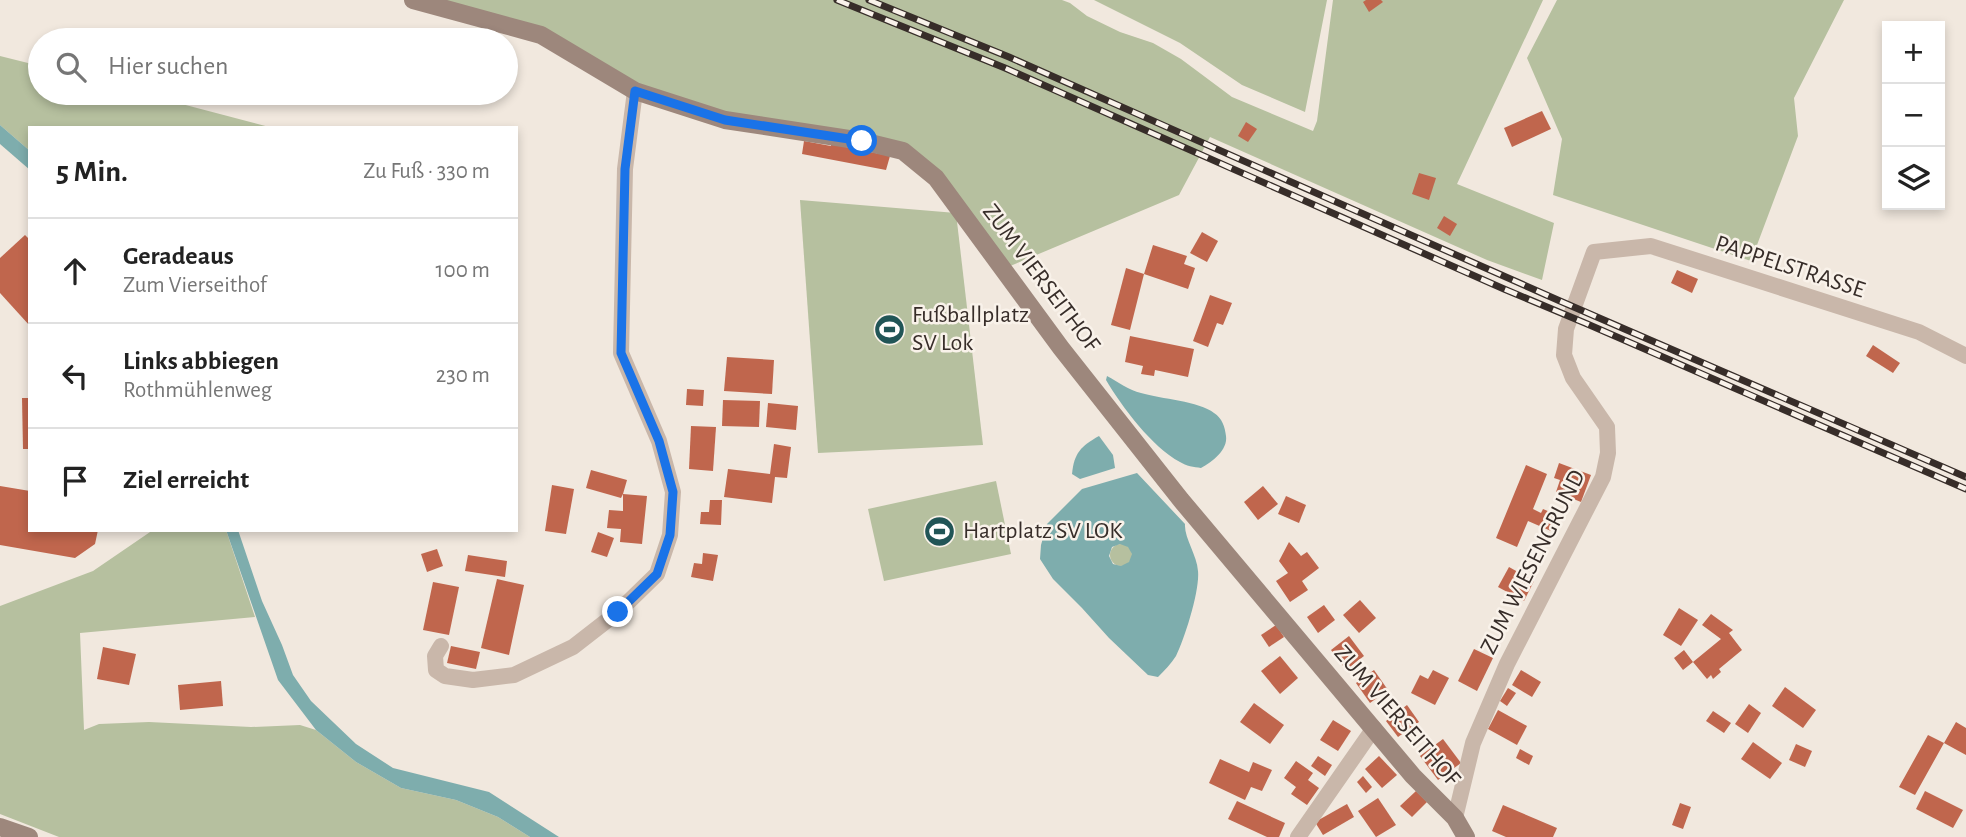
<!DOCTYPE html>
<html lang="de">
<head>
<meta charset="utf-8">
<style>
	body { margin:0; font-family:"Alegreya Sans",sans-serif; background:#f2f2f2; color:#222 }
	.controls { position:absolute; right:21px; top:21px; display:grid; overflow:hidden; border-radius:0px; box-shadow:0 4px 10px #0003 }
	.controls button { width:63px; height:63px; display:grid; place-items:center; padding:0; border:0; border-bottom:2px solid #e0e0e0; background:#fff; color:#222; font:35px sans-serif }
	.stop { position:absolute; width:21px; height:21px; margin:-16px; border:5px solid #1a73e8; border-radius:50%; background:#fff }
	.stop.end { background:#1a73e8; border-color:#fff; box-shadow:0 2px 7px #0008 }
	.list { margin:0; padding:0; list-style:none }
	h2 { display:flex; justify-content:space-between; align-items:center; height:91px; margin:0; padding:0 28px; font-size:30px }
	h2 small { font-size:23px; font-weight:400; color:#767676 }
	.list li { display:grid; grid-template-columns:46px 1fr auto; gap:21px; align-items:center; box-sizing:border-box; height:105px; padding:0 28px; border-top:2px solid #e0e0e0 }
	.list b { display:block; font-size:26px; white-space:nowrap }
	.list p { margin:0; font-size:23px; white-space:nowrap; color:#767676 }
	.list em { font-size:23px; font-style:normal; color:#767676 }
	.icon { flex:none; width:38px; height:38px; fill:none; stroke:currentColor; stroke-width:2; stroke-linecap:round; stroke-linejoin:round }
	.map { position:relative; flex:none; width:1966px; height:837px; overflow:hidden }
	.search { position:absolute; background:#fff; box-shadow:0 4px 10px #0003; left:28px; top:28px; width:490px; height:77px; display:flex; align-items:center; gap:18px; box-sizing:border-box; padding:0 24px; border-radius:38px; color:#767676; font-size:26px }
	.panel { position:absolute; background:#fff; box-shadow:0 4px 10px #0003; left:28px; top:126px; width:490px; height:406px; border-radius:0px }
	.map>svg:first-child { display:block }
</style>
</head>
<body>
<div class="map">
<svg width="1966" height="837" viewBox="0 0 1966 837">
	<rect width="100%" height="100%" fill="#f1e8de"/>
	<g fill="#b6c09f">
		<path d="M413 0H1062L1070 3 1087 16 1120 32 1153 43 1181 59 1232 97 1313 131 1317 121 1333 0H1543L1457 184 1554 223 1542 280 1487 260 1210 137 1179 195 1003 269 903 151 801 131 635 91 541 35Z"/>
		<path d="M1094 0H1327L1305 112 1242 85 1180 43Z"/>
		<path d="M1557 0H1844L1794 98 1798 136 1751 261 1553 195 1562 139 1527 58Z"/>
		<path d="M0 56 40 66V93H140L273 128H30V151L0 125Z"/>
		<path d="M800 200 956 213 983 445 818 453Z"/>
		<path d="M996 481 1011 554 884 581 868 509Z"/>
		<path d="M153 530H226L255 617 80 633 84 730 99 724 149 722 251 727 300 725 316 730 356 762 401 788 456 800 498 817 530 837H59L0 814V606L93 571Z"/>
		<circle cx="1121" cy="555" r="11"/>
	</g>
	<g fill="#7eadad" fill-rule="evenodd">
		<path d="M0 125 30 151V170L0 144Z"/>
		<path d="M1107 376C1118 382 1129 390 1141 393 1161 399 1199 401 1214 413 1222 418 1225 427 1226 436 1228 450 1212 462 1201 468 1194 467 1186 466 1180 462 1152 447 1122 407 1106 380Z"/>
		<path d="M1099 436 1113 455 1115 468 1080 479 1072 474C1074 453 1081 446 1099 436Z"/>
		<path d="M1137 473 1185 524C1184 538 1197 555 1198 571 1200 590 1185 638 1176 656 1171 664 1164 671 1158 677L1148 675 1109 638 1082 608 1053 579 1040 559 1041 545 1047 524 1082 489ZM1120 544 1128 547 1132 554 1129 562 1121 566 1113 564 1109 556 1112 547Z"/>
		<path d="M226 530H238L262 601 282 645 293 675 311 701 356 744 393 768 489 792 559 837H530L498 817 456 800 401 788 356 762 316 730 278 680Z"/>
	</g>
	<g fill="#c0664d">
		<path d="M1366 0H1381L1383 2 1369 12 1363 2Z"/>
		<path d="M1542 111 1551 129 1512 147 1504 128Z"/>
		<path d="M1246 122 1257 129 1248 142 1238 136Z"/>
		<path d="M804 141 831 146V144L890 156 886 170 802 154Z"/>
		<path d="M1419 173 1436 178 1429 200 1412 194Z"/>
		<path d="M1444 216 1457 224 1450 236 1437 228Z"/>
		<path d="M1202 232 1218 241 1207 262 1190 253Z"/>
		<path d="M25 235 30 240V326L0 293V258Z"/>
		<path d="M1153 245 1187 256 1184 264 1195 268 1188 289 1144 274Z"/>
		<path d="M1126 268 1144 274 1130 330 1111 325Z"/>
		<path d="M1677 270 1698 279 1692 293 1671 283Z"/>
		<path d="M1210 295 1232 303 1223 325 1217 323 1208 347 1193 341Z"/>
		<path d="M1130 336 1194 349 1188 377 1155 370 1154 376 1141 374 1143 366 1125 362Z"/>
		<path d="M1873 345 1900 363 1893 373 1866 356Z"/>
		<path d="M727 357 774 360 772 394 724 391Z"/>
		<path d="M687 389 704 390 703 406 686 405Z"/>
		<path d="M22 398H30V449H23Z"/>
		<path d="M723 400 760 401 759 427 722 426Z"/>
		<path d="M768 403 798 406 796 430 766 427Z"/>
		<path d="M691 426 716 427 713 471 689 469Z"/>
		<path d="M774 444 791 447 787 478 775 477 772 503 724 497 728 469 770 474Z"/>
		<path d="M1559 463 1591 475 1581 502 1556 492 1560 480 1554 478Z"/>
		<path d="M1526 465 1547 474 1533 509 1541 513 1543 509 1557 515 1551 531 1528 521 1517 547 1496 538Z"/>
		<path d="M591 470 627 480 623 494 647 496 642 544 620 542 621 529 607 528 609 510 623 511V494L621 498 586 488Z"/>
		<path d="M552 485 574 489 566 534 545 531Z"/>
		<path d="M0 486 30 491V530H98L95 544 75 558 0 545Z"/>
		<path d="M1263 486 1278 504 1258 520 1244 502Z"/>
		<path d="M1286 496 1306 505 1299 523 1278 514Z"/>
		<path d="M710 500H722L721 525 700 524 701 512H709Z"/>
		<path d="M598 532 614 538 607 557 591 552Z"/>
		<path d="M1289 542 1301 556 1307 552 1319 568 1302 581 1308 590 1290 602 1276 581 1288 573 1279 561Z"/>
		<path d="M437 549 443 566 427 572 421 554Z"/>
		<path d="M703 553 718 555 713 581 691 577 694 563 702 564Z"/>
		<path d="M468 555 507 561 505 577 465 571Z"/>
		<path d="M1509 567 1534 581 1524 601 1498 587Z"/>
		<path d="M497 579 524 585 509 655 481 648Z"/>
		<path d="M433 582 459 587 449 635 423 630Z"/>
		<path d="M1360 600 1376 618 1359 633 1343 615Z"/>
		<path d="M1324 605 1335 620 1318 633 1307 617Z"/>
		<path d="M1679 608 1698 620 1681 646 1663 635Z"/>
		<path d="M1711 614 1733 630 1729 633 1742 650 1719 669 1721 672 1713 679 1711 675 1707 679 1693 662 1683 670 1674 658 1684 650 1693 662 1721 639 1702 625Z"/>
		<path d="M1276 625 1284 637 1269 647 1261 635Z"/>
		<path d="M1349 636 1364 656 1346 670 1331 650Z"/>
		<path d="M451 646 480 652 476 669 447 663Z"/>
		<path d="M103 647 136 654 129 685 97 679Z"/>
		<path d="M1474 649 1493 658 1477 691 1458 681Z"/>
		<path d="M1280 656 1298 678 1280 694 1261 671Z"/>
		<path d="M1374 670 1388 690 1370 703 1356 683Z"/>
		<path d="M1433 670 1449 678 1435 705 1411 693 1420 675 1428 679Z"/>
		<path d="M1521 670 1541 682 1532 697 1512 685Z"/>
		<path d="M221 681 223 706 180 710 178 685Z"/>
		<path d="M1785 687 1816 710 1803 728 1772 706Z"/>
		<path d="M1508 688 1516 693 1507 706 1500 701Z"/>
		<path d="M1254 703 1284 725 1270 744 1240 722Z"/>
		<path d="M1749 704 1761 713 1748 733 1735 724Z"/>
		<path d="M1407 705 1419 722 1398 737 1386 721Z"/>
		<path d="M1498 710 1527 726 1517 745 1488 729Z"/>
		<path d="M1713 711 1731 723 1724 733 1706 721Z"/>
		<path d="M1333 720 1351 731 1338 751 1320 740Z"/>
		<path d="M1956 722 1966 728V755L1944 743 1915 795 1899 787 1928 735 1944 743Z"/>
		<path d="M1443 739 1461 763 1438 780 1420 756Z"/>
		<path d="M1753 742 1782 763 1770 779 1741 759Z"/>
		<path d="M1796 744 1812 751 1805 767 1789 760Z"/>
		<path d="M1520 749 1533 756 1529 765 1516 758Z"/>
		<path d="M1318 756 1332 765 1325 776 1311 766Z"/>
		<path d="M1379 756 1397 775 1382 788 1365 769Z"/>
		<path d="M1220 759 1249 772 1253 762 1272 770 1262 791 1251 787 1245 800 1209 783Z"/>
		<path d="M1296 761 1313 773 1308 780 1319 788 1307 805 1291 794 1296 787 1284 778Z"/>
		<path d="M1363 776 1372 787 1366 793 1357 782Z"/>
		<path d="M1416 791 1427 802 1412 817 1400 806Z"/>
		<path d="M1925 791 1963 810 1953 828 1916 809Z"/>
		<path d="M1378 798 1396 825 1376 837 1358 811Z"/>
		<path d="M1237 801 1285 823 1279 837H1267L1228 819Z"/>
		<path d="M1680 803 1691 807 1683 829 1672 825Z"/>
		<path d="M1347 804 1354 817 1323 835 1315 822Z"/>
		<path d="M1503 805 1557 828 1553 837H1506L1492 831Z"/>
	</g>
	<g fill="none" stroke-linecap="round" stroke-linejoin="round">
		<g stroke="#c9b7aa" stroke-width="16">
			<path d="M441 646 435 656 436 670 445 676 473 680 514 675 573 647 618 612 657 574 670 535 673 492 659 441 621 353 625 169 635 91"/>
			<path d="M1455 818 1473 743 1507 664 1603 477 1608 453 1607 427 1573 378 1564 355 1566 329 1594 252 1651 246 1919 332 1966 356"/>
			<path d="M1298 837 1374 728"/>
		</g>
		<g stroke="#9d877c" stroke-width="18">
			<path d="M413 0 541 35 635 91 725 120 862 141 903 151 936 178 1061 348 1181 500 1413 776 1455 818 1466 837"/>
			<path d="M0 827 29 837"/>
		</g>
		<defs>
			<g id="rail">
				<path d="M837 0 1005 68 1504 289 1585 323 1966 489"/>
				<path d="M869 0 1009 57 1560 301 1966 477"/>
			</g>
		</defs>
		<use href="#rail" stroke="#372d29" stroke-width="7"/>
		<use href="#rail" stroke="#f9f2ea" stroke-width="4.5" stroke-dasharray="13" stroke-linecap="butt"/>
	</g>
	<g fill="none" stroke-linecap="round" stroke-linejoin="round">
		<path stroke="#1a73e8" stroke-width="9" d="M618 612 657 574 670 535 673 492 659 441 621 353 625 169 635 91 725 120 862 141"/>
	</g>
	<defs>
		<symbol id="stadium-disc" viewBox="-11 -11 22 22"><circle r="9.5" fill="#215557" stroke="#f9f2ea"/><path d="M0-5a6.5 5 0 1 0 0 10a6.5 5 0 1 0 0-10ZM-3.5-1.8h7v3.6h-7Z" fill="#fff"/></symbol>
	</defs>
	<g fill-rule="evenodd">
		<use href="#stadium-disc" x="872" y="312" width="35" height="35"/>
		<use href="#stadium-disc" x="922" y="514" width="35" height="35"/>
	</g>
	<g text-anchor="middle" dominant-baseline="central" stroke-width="5" stroke-linejoin="round" paint-order="stroke">
		<g font-size="24" fill="#372d29" stroke="#f9f2ea">
			<text transform="translate(1790 267) rotate(18)">PAPPELSTRASSE</text>
			<text transform="translate(1041 278) rotate(53)">ZUM VIERSEITHOF</text>
			<text transform="translate(1533 562) rotate(-63)">ZUM WIESENGRUND</text>
			<text transform="translate(1397 716) rotate(49)">ZUM VIERSEITHOF</text>
		</g>
		<g font-size="24" fill="#372d29" stroke="#f9f2ea" text-anchor="start">
			<text x="912" y="315">Fußballplatz<tspan x="912" dy="28">SV Lok</tspan></text>
			<text x="963" y="531">Hartplatz SV LOK</text>
		</g>
	</g>
</svg>
<div class="controls">
<button>+</button>
<button>−</button>
<button><svg class="icon" aria-label="layers" viewBox="0 0 24 24"><path d="M12 4l9 5-9 5-9-5zM3 14l9 5 9-5"/></svg></button>
</div>
<div class="stop" style="left:862px;top:141px"></div>
<div class="stop end" style="left:618px;top:612px"></div>
<div class="search"><svg class="icon" aria-label="search" viewBox="0 0 24 24"><circle cx="10" cy="10" r="6"/><path d="M15 15l6 6"/></svg>Hier suchen</div>
<section class="panel">
<h2>5 Min.<small>Zu Fuß · 330 m</small></h2>
<ul class="list">
<li><svg class="icon" aria-label="ahead" viewBox="0 0 24 24"><path d="M12 20V5M6 11l6-6 6 6"/></svg><div><b>Geradeaus</b><p>Zum Vierseithof</p></div><em>100 m</em></li>
<li><svg class="icon" aria-label="left" viewBox="0 0 24 24"><path d="M17 20v-9H6M10 6l-5 5 5 5"/></svg><div><b>Links abbiegen</b><p>Rothmühlenweg</p></div><em>230 m</em></li>
<li><svg class="icon" aria-label="arrive" viewBox="0 0 24 24"><path d="M6 21V4h12l-3 4 3 4H6"/></svg><div><b>Ziel erreicht</b></div></li>
</ul>
</section>
</div>
</body>
</html>
